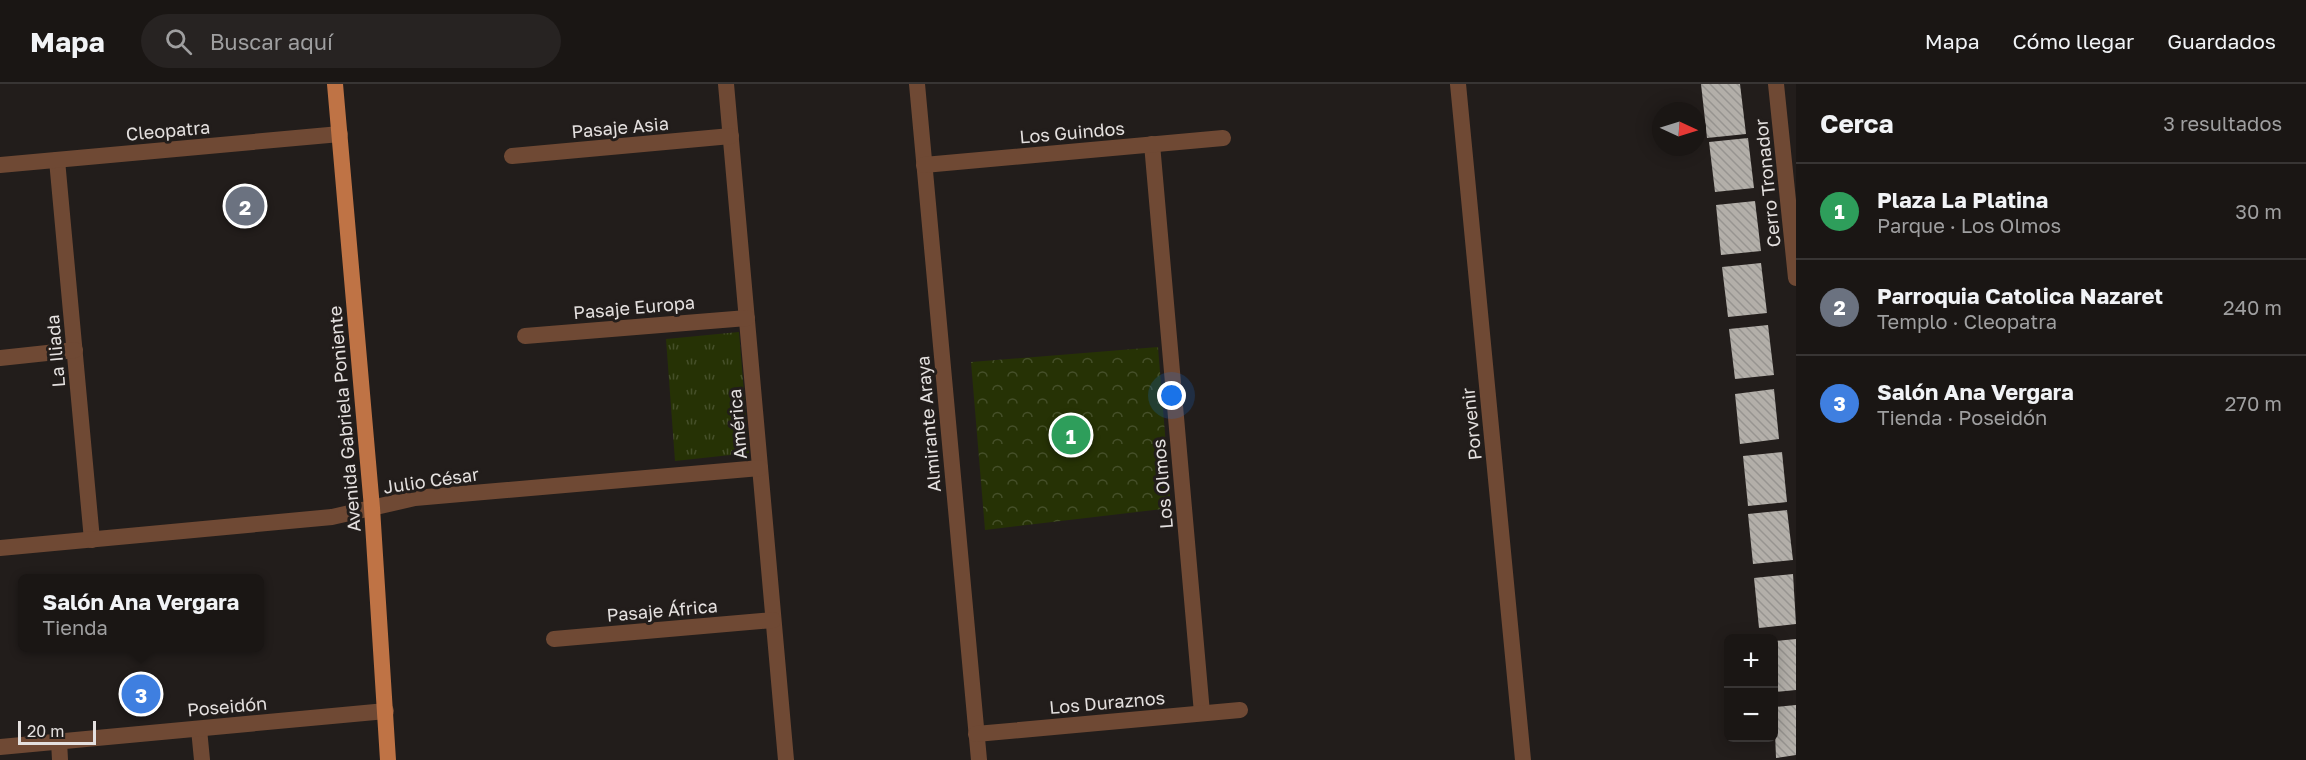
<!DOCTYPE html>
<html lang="es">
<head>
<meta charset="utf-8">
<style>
	body { margin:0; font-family:"Golos Text",sans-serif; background:#272322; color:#f1f3f6 }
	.controls { position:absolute; right:18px; bottom:18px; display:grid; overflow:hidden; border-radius:9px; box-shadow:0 3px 15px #0003 }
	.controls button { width:54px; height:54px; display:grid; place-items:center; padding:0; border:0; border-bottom:2px solid #383534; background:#1a1614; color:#f1f3f6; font:30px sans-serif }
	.compass { position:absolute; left:1652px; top:18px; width:54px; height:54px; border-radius:50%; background:#1a1614; box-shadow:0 3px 15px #0003; rotate:94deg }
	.scale { position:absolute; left:18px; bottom:15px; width:78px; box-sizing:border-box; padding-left:6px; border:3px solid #e4e0df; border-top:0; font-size:16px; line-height:21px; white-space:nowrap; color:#e4e0df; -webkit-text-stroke:4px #221d1b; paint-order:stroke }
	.you { position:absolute; left:1172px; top:312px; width:21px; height:21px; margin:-15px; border:4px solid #fff; border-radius:50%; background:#1a73e8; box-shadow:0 0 0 9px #1a73e833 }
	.badge { display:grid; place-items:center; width:39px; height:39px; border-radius:50%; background:#2563eb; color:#fff; font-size:20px; font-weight:700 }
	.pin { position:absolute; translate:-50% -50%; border:3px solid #fff; box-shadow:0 2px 6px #0006 }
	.popup { position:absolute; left:18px; top:490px; width:246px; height:78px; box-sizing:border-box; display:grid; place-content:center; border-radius:9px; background:#1a1614; filter:drop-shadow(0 2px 4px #0005); font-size:20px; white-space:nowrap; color:#9f9fa0 }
	.popup b { font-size:22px; color:#f1f3f6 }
	.popup::after { content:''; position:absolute; left:50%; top:100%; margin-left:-12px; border:12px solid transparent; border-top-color:#1a1614 }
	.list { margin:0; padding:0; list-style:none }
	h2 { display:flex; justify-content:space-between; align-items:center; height:78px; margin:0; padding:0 24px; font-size:26px }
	h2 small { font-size:20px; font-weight:400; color:#9f9fa0 }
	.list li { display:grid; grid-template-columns:39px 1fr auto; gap:18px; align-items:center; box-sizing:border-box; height:96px; padding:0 24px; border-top:2px solid #383534 }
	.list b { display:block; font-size:22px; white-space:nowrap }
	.list p { margin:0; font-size:20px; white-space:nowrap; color:#9f9fa0 }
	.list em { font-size:20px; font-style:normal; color:#9f9fa0 }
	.icon { flex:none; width:33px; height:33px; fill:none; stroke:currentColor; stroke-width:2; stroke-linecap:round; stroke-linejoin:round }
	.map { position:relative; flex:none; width:1796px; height:676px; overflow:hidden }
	header { display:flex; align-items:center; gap:36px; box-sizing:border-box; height:84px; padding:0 30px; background:#1a1614; border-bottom:2px solid #383534 }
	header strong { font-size:28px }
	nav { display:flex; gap:33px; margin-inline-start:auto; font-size:21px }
	.search { width:420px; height:54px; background:#272322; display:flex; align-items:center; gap:15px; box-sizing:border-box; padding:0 21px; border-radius:33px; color:#9f9fa0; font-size:22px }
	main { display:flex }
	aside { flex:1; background:#1a1614 }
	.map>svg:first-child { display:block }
</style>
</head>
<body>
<header>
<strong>Mapa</strong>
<div class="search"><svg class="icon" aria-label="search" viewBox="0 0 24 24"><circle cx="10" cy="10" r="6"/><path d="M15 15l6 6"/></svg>Buscar aquí</div>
<nav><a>Mapa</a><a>Cómo llegar</a><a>Guardados</a></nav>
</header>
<main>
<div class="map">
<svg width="1796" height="676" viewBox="0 0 1796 676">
	<defs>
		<pattern id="grass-tufts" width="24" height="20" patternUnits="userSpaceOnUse" patternTransform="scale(1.5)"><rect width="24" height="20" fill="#263205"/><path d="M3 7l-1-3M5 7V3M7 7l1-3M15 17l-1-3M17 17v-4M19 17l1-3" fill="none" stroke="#454f29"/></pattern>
		<pattern id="park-crowns" width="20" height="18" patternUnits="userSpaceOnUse" patternTransform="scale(1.5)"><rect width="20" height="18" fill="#263205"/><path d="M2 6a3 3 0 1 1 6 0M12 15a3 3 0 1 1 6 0" fill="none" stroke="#454f29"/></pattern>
		<pattern id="building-back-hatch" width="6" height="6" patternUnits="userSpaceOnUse" patternTransform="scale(1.5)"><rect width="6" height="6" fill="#b3afa9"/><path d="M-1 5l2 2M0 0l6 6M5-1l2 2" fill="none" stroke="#979490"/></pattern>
	</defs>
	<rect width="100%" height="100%" fill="#221d1b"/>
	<path fill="url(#grass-tufts)" d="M739 248 749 369 675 377 666 255Z"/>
	<path fill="url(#park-crowns)" d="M1158 263 1171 424 985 446 971 278Z"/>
	<g fill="url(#building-back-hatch)">
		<path d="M1701 0H1740L1746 50 1707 54Z"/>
		<path d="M1748 54 1754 104 1715 108 1709 58Z"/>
		<path d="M1755 117 1761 167 1721 171 1716 121Z"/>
		<path d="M1761 179 1767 229 1728 233 1722 183Z"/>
		<path d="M1768 241 1774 291 1735 295 1729 245Z"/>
		<path d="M1774 305 1779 355 1740 360 1735 310Z"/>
		<path d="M1782 368 1787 418 1748 422 1743 372Z"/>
		<path d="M1787 426 1793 476 1753 480 1748 430Z"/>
		<path d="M1793 490 1796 540 1759 544 1754 494Z"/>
		<path d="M1796 555V606L1774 608V557Z"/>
		<path d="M1796 621V671L1776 674 1774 623Z"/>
	</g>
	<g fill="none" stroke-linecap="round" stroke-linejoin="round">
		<g stroke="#6f4934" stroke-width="16">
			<path d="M726 0 786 676"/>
			<path d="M917 0 979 676"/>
			<path d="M1458 0 1523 676"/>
			<path d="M1776 0 1796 194"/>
			<path d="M1152 60 1202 629"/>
			<path d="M512 72 731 52"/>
			<path d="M57 76 92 456"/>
			<path d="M0 81 340 50"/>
			<path d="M924 81 1223 54"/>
			<path d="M525 252 747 234"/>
			<path d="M0 274 75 266"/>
			<path d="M0 464 332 433 415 414 760 384"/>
			<path d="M554 555 773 536"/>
			<path d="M199 645 202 676"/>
			<path d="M976 650 1240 626"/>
			<path d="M59 657 60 676"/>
			<path d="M0 663 386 627"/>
		</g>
		<path stroke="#bf7345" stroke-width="16" d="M335 0 372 424 388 676"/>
	</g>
	<g text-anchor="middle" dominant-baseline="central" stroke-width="6" stroke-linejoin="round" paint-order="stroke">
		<g font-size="18" fill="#e4e0df" stroke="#221d1b">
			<text transform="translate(620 43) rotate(-5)">Pasaje Asia</text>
			<text transform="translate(168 46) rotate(-5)">Cleopatra</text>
			<text transform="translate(1072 48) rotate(-5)">Los Guindos</text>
			<text transform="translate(1767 99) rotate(-96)">Cerro Tronador</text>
			<text transform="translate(634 223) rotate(-5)">Pasaje Europa</text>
			<text transform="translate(55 267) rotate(-95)">La Iliada</text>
			<text transform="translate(344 335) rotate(-95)">Avenida Gabriela Poniente</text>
			<text transform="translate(737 340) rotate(-95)">América</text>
			<text transform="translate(928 340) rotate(-95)">Almirante Araya</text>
			<text transform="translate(1471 340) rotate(-96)">Porvenir</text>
			<text transform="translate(431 396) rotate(-8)">Julio César</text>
			<text transform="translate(1162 400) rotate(-95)">Los Olmos</text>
			<text transform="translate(662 526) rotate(-5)">Pasaje África</text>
			<text transform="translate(1107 618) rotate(-5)">Los Duraznos</text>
			<text transform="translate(227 622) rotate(-5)">Poseidón</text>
		</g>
	</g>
</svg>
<div class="controls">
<button>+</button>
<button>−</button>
</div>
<svg class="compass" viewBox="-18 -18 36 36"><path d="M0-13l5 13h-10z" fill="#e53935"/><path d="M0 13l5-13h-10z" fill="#9f9fa0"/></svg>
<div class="scale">20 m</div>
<div class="you"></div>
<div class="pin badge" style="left:1071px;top:351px;background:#2e9e5b">1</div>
<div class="pin badge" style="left:245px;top:122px;background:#6b7280">2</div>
<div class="pin badge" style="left:141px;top:610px;background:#3f7fe0">3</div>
<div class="popup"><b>Salón Ana Vergara</b>Tienda</div>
</div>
<aside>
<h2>Cerca<small>3 resultados</small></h2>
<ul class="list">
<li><span class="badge" style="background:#2e9e5b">1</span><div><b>Plaza La Platina</b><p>Parque · Los Olmos</p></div><em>30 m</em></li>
<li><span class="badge" style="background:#6b7280">2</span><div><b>Parroquia Catolica Nazaret</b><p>Templo · Cleopatra</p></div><em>240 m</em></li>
<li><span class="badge" style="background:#3f7fe0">3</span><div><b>Salón Ana Vergara</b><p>Tienda · Poseidón</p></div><em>270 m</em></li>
</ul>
</aside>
</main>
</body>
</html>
